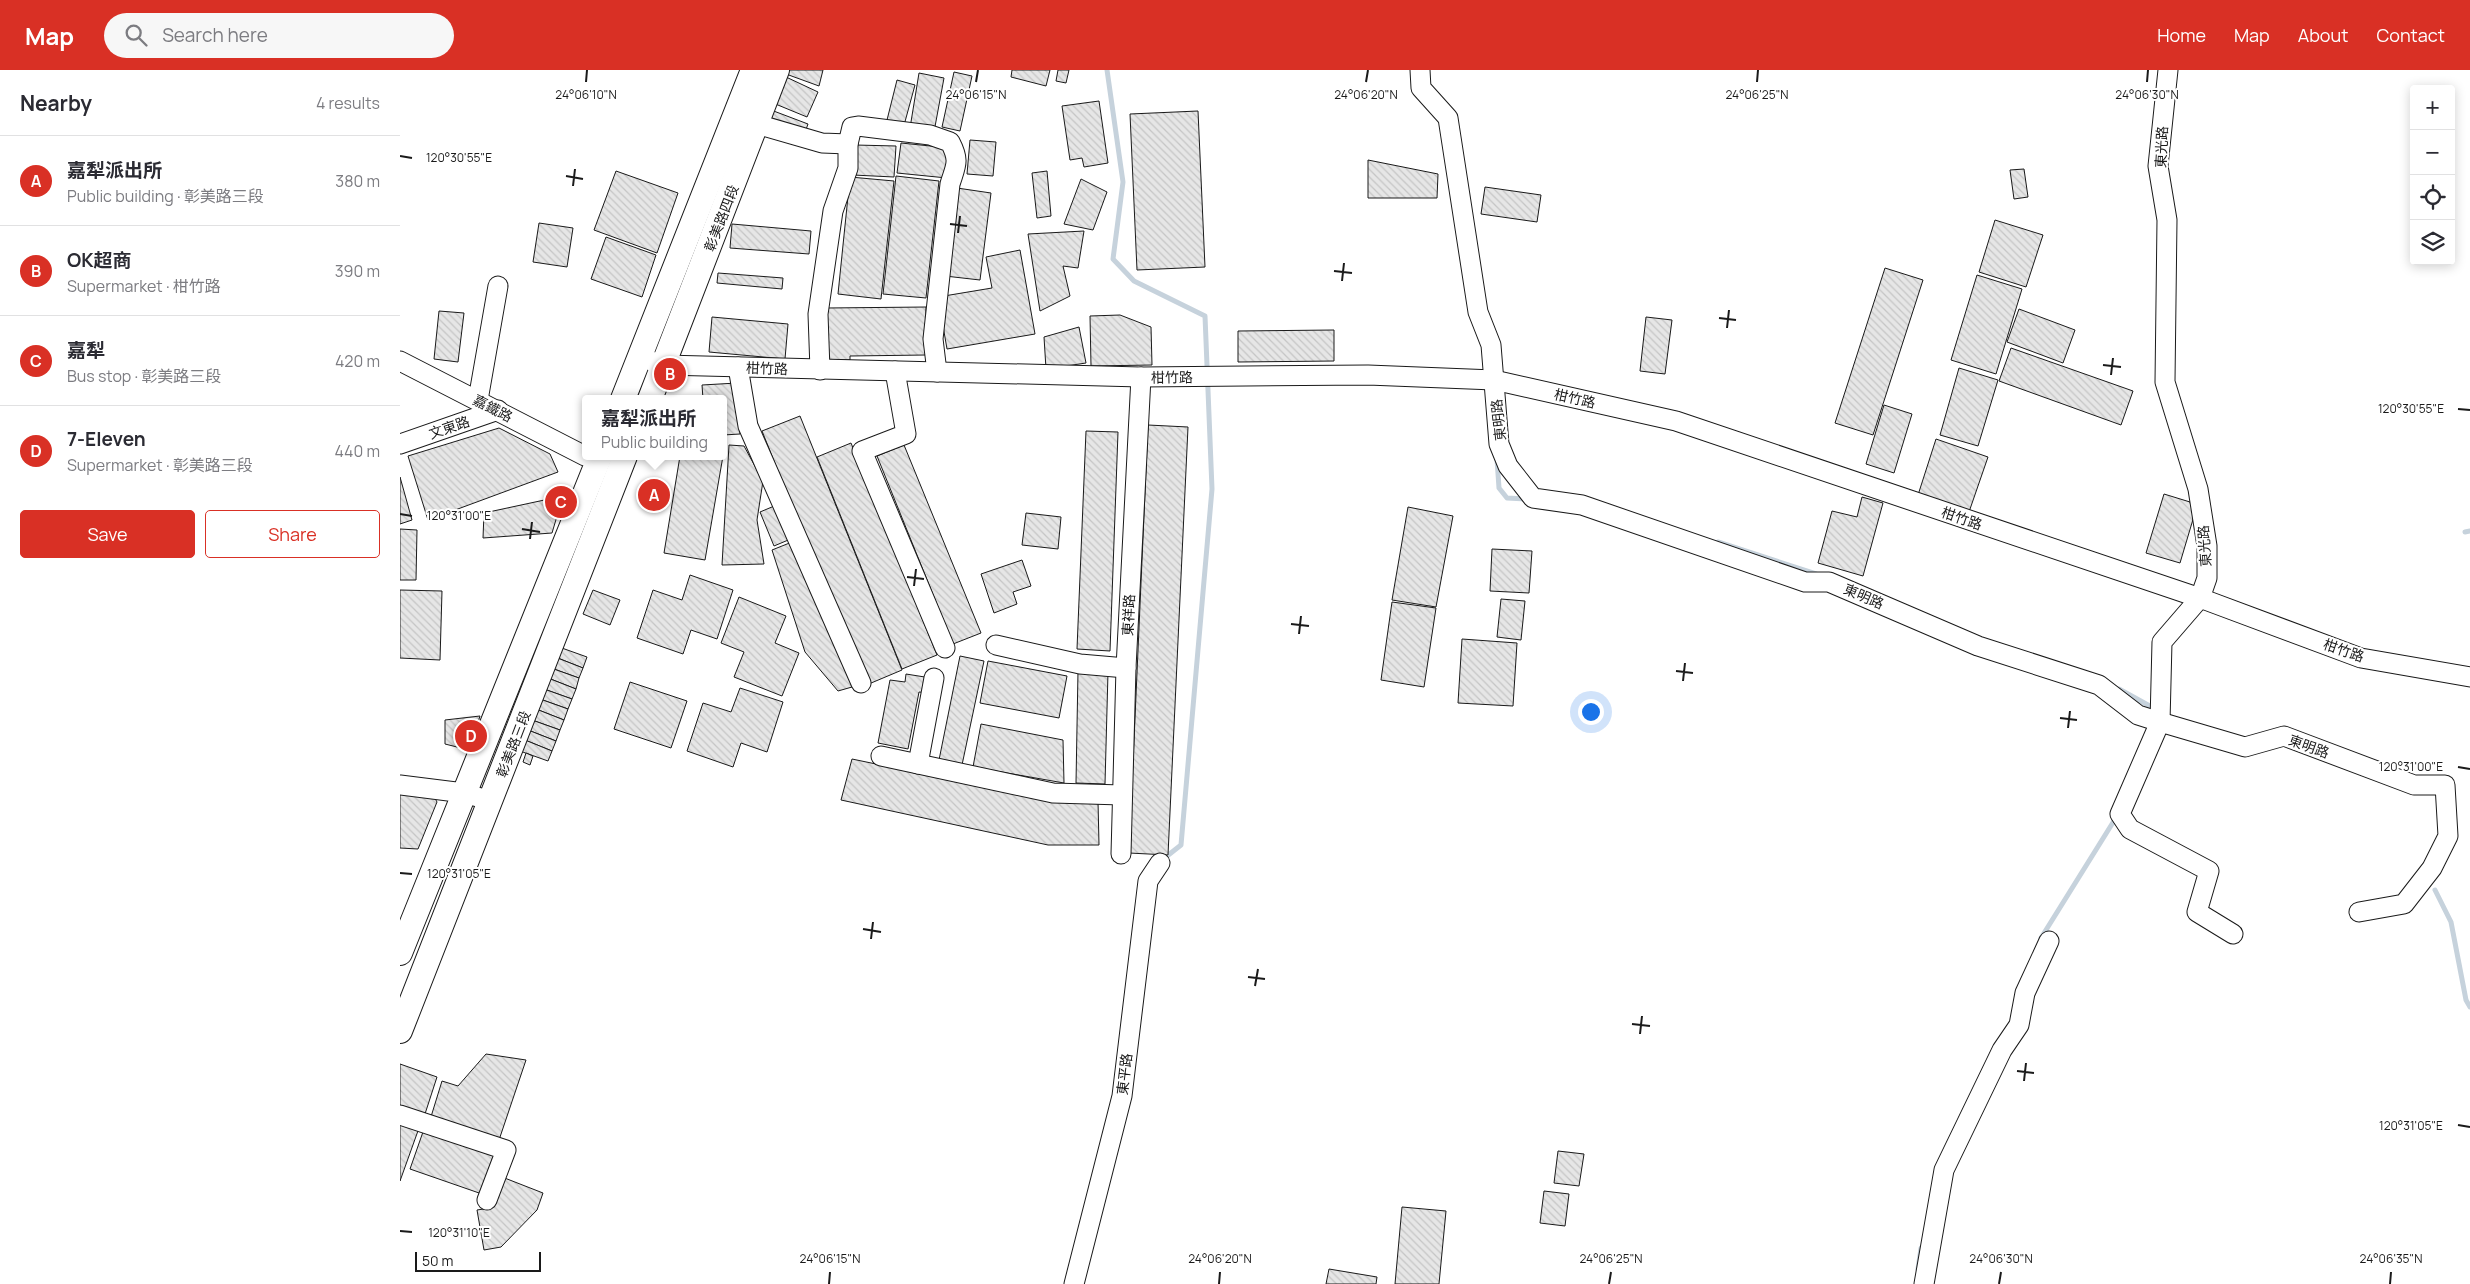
<!DOCTYPE html>
<html lang="en">
<head>
<meta charset="utf-8">
<style>
	body { margin:0; font-family:Manrope,"Noto Sans TC",sans-serif; background:#f7f7f7; color:#2b2b33 }
	.controls { position:absolute; right:15px; top:15px; display:grid; overflow:hidden; border-radius:5px; box-shadow:0 2px 12px #0003 }
	.controls button { width:45px; height:45px; display:grid; place-items:center; padding:0; border:0; border-bottom:1px solid #e1e1e2; background:#fff; color:#2b2b33; font:25px sans-serif }
	.scale { position:absolute; left:15px; bottom:12px; width:126px; box-sizing:border-box; padding-left:5px; border:2px solid #1a1a1a; border-top:0; font-size:14px; line-height:18px; white-space:nowrap; color:#1a1a1a; -webkit-text-stroke:4px #fff; paint-order:stroke }
	.you { position:absolute; left:1190px; top:641px; width:18px; height:18px; margin:-12px; border:4px solid #fff; border-radius:50%; background:#1a73e8; box-shadow:0 0 0 8px #1a73e833 }
	.badge { display:grid; place-items:center; width:32px; height:32px; border-radius:50%; background:#d93025; color:#fff; font-size:16px; font-weight:700 }
	.pin { position:absolute; translate:-50% -50%; border:2px solid #fff; box-shadow:0 1px 5px #0006 }
	.popup { position:absolute; left:182px; top:325px; width:145px; height:65px; box-sizing:border-box; display:grid; place-content:center; border-radius:5px; background:#fff; filter:drop-shadow(0 1px 4px #0005); font-size:16px; white-space:nowrap; color:#7c7c81 }
	.popup b { font-size:19px; color:#2b2b33 }
	.popup::after { content:''; position:absolute; left:50%; top:100%; margin-left:-10px; border:10px solid transparent; border-top-color:#fff }
	.list { margin:0; padding:0; list-style:none }
	h2 { display:flex; justify-content:space-between; align-items:center; height:65px; margin:0; padding:0 20px; font-size:21px }
	h2 small { font-size:16px; font-weight:400; color:#7c7c81 }
	.list li { display:grid; grid-template-columns:32px 1fr auto; gap:15px; align-items:center; box-sizing:border-box; height:90px; padding:0 20px; border-top:1px solid #e1e1e2 }
	.list b { display:block; font-size:19px; white-space:nowrap }
	.list p { margin:0; font-size:16px; white-space:nowrap; color:#7c7c81 }
	.list em { font-size:16px; font-style:normal; color:#7c7c81 }
	.actions { display:flex; gap:10px; padding:15px 20px }
	.actions a { flex:1; padding:11px 0; border:1px solid #d93025; border-radius:5px; text-align:center; font-size:18px; color:#d93025 }
	.actions .main { background:#d93025; color:#fff }
	.icon { flex:none; width:28px; height:28px; fill:none; stroke:currentColor; stroke-width:2; stroke-linecap:round; stroke-linejoin:round }
	.map { position:relative; flex:none; width:2070px; height:1214px; overflow:hidden }
	header { display:flex; align-items:center; gap:30px; box-sizing:border-box; height:70px; padding:0 25px; background:#d93025; color:#fff }
	header strong { font-size:24px }
	nav { display:flex; gap:28px; margin-inline-start:auto; font-size:18px }
	.search { width:350px; height:45px; background:#f7f7f7; display:flex; align-items:center; gap:12px; box-sizing:border-box; padding:0 18px; border-radius:28px; color:#7c7c81; font-size:19px }
	main { display:flex }
	aside { flex:1; background:#fff }
	.map>svg:first-child { display:block }
</style>
</head>
<body>
<header>
<strong>Map</strong>
<div class="search"><svg class="icon" aria-label="search" viewBox="0 0 24 24"><circle cx="10" cy="10" r="6"/><path d="M15 15l6 6"/></svg>Search here</div>
<nav><a>Home</a><a>Map</a><a>About</a><a>Contact</a></nav>
</header>
<main>
<aside>
<h2>Nearby<small>4 results</small></h2>
<ul class="list">
<li><span class="badge">A</span><div><b>嘉犁派出所</b><p>Public building · 彰美路三段</p></div><em>380 m</em></li>
<li><span class="badge">B</span><div><b>OK超商</b><p>Supermarket · 柑竹路</p></div><em>390 m</em></li>
<li><span class="badge">C</span><div><b>嘉犁</b><p>Bus stop · 彰美路三段</p></div><em>420 m</em></li>
<li><span class="badge">D</span><div><b>7-Eleven</b><p>Supermarket · 彰美路三段</p></div><em>440 m</em></li>
</ul>
<div class="actions"><a class="main">Save</a><a>Share</a></div>
</aside>
<div class="map">
<svg width="2070" height="1214" viewBox="0 0 2070 1214">
	<defs>
		<pattern id="building-back-hatch" width="6" height="6" patternUnits="userSpaceOnUse" patternTransform="scale(1.25)"><rect width="6" height="6" fill="#e6e6e6"/><path d="M-1 5l2 2M0 0l6 6M5-1l2 2" fill="none" stroke="#c5c5c5"/></pattern>
	</defs>
	<rect width="100%" height="100%" fill="#fff"/>
	<g fill="none" stroke-linecap="round" stroke-linejoin="round">
		<g stroke="#c6d2dc" stroke-width="5">
			<path d="M707 0 723 112 713 189 734 211 805 246 812 419 781 775 762 790"/>
			<path d="M1097 389 1099 418 1107 428 1128 429"/>
			<path d="M2065 462 2070 461"/>
			<path d="M1318 472 1416 504"/>
			<path d="M1719 619 1757 640"/>
			<path d="M2035 820 2051 852 2066 930 2070 937"/>
			<path d="M1641 868 1717 746"/>
			<path d="M1518 1199 1521 1178"/>
		</g>
	</g>
	<g fill="url(#building-back-hatch)" stroke="#1a1a1a">
		<path d="M387 0H423L419 16 386 4Z"/>
		<path d="M612 0H650L646 16 611 7Z"/>
		<path d="M658 0H669L666 13 656 11Z"/>
		<path d="M554 2 572 6 560 61 542 57Z"/>
		<path d="M519 3 544 8 534 62 510 58Z"/>
		<path d="M386 7 418 22 407 47 373 33Z"/>
		<path d="M497 10 515 15 503 59 486 54Z"/>
		<path d="M699 31 708 93 684 97 682 88 670 90 662 36Z"/>
		<path d="M371 40 408 54 404 65 367 51Z"/>
		<path d="M798 41 805 197 737 200 730 44Z"/>
		<path d="M570 70 596 72 593 106 567 104Z"/>
		<path d="M501 73 550 78 547 108 497 103Z"/>
		<path d="M455 75 496 76 494 107 453 105Z"/>
		<path d="M968 90 1038 104 1037 128H968Z"/>
		<path d="M1624 99 1628 127 1614 129 1610 100Z"/>
		<path d="M216 101 278 123 257 183 194 160Z"/>
		<path d="M647 101 651 146 637 148 632 103Z"/>
		<path d="M496 106 539 111 526 228 483 224Z"/>
		<path d="M450 107 494 111 481 229 438 224Z"/>
		<path d="M681 109 707 122 693 160 664 154Z"/>
		<path d="M1085 117 1141 125 1137 152 1081 144Z"/>
		<path d="M557 118 591 123 580 210 545 206Z"/>
		<path d="M1595 150 1643 165 1626 217 1579 202Z"/>
		<path d="M139 153 173 158 167 197 133 192Z"/>
		<path d="M332 154 411 161 409 184 330 178Z"/>
		<path d="M684 161 678 198 663 196 670 226 640 241 628 164Z"/>
		<path d="M206 167 256 185 242 227 191 209Z"/>
		<path d="M620 180 635 264 547 279 538 227 592 218 586 187Z"/>
		<path d="M1485 198 1523 210 1473 365 1435 353Z"/>
		<path d="M318 203 383 208 382 219 317 213Z"/>
		<path d="M1577 205 1622 219 1596 304 1551 290Z"/>
		<path d="M526 237V285L450 286V290H426V238Z"/>
		<path d="M1619 239 1675 260 1663 293 1607 272Z"/>
		<path d="M39 241 64 243 58 292 34 289Z"/>
		<path d="M720 245 751 257 752 295 691 296 690 246Z"/>
		<path d="M312 247 388 254 385 289 309 282Z"/>
		<path d="M1246 247 1272 250 1265 304 1240 301Z"/>
		<path d="M679 257 686 293 646 299 644 267Z"/>
		<path d="M934 260V291L838 292V261Z"/>
		<path d="M1611 278 1733 321 1721 355 1599 311Z"/>
		<path d="M1559 298 1598 310 1578 376 1540 365Z"/>
		<path d="M337 313 340 364 323 365V329H303L302 315Z"/>
		<path d="M1484 335 1512 344 1494 403 1466 394Z"/>
		<path d="M400 346 502 600 464 616 362 361Z"/>
		<path d="M748 355 788 357 768 785 729 783Z"/>
		<path d="M99 358 150 384 158 402 28 450 8 386Z"/>
		<path d="M686 361 718 362 710 581 677 579Z"/>
		<path d="M1536 369 1588 387 1569 442 1518 425Z"/>
		<path d="M451 373 537 585 502 599 417 387Z"/>
		<path d="M329 375 344 376 363 411 357 450 364 494 322 495Z"/>
		<path d="M504 375 581 563 553 574 477 386Z"/>
		<path d="M280 386H323L305 490 264 483Z"/>
		<path d="M0 407 12 450 0 454Z"/>
		<path d="M1764 424 1790 432 1794 446 1780 493 1746 483Z"/>
		<path d="M163 426 152 463 83 468 84 443Z"/>
		<path d="M1462 427 1483 433 1463 506 1418 493 1432 441 1457 447Z"/>
		<path d="M379 434 393 468 374 476 360 442Z"/>
		<path d="M1008 437 1053 446 1036 537 992 530Z"/>
		<path d="M626 443 661 447 658 479 622 475Z"/>
		<path d="M0 459 17 460 16 510H0Z"/>
		<path d="M397 470 459 615 438 621 405 582 372 480Z"/>
		<path d="M1092 479 1132 481 1129 523 1090 521Z"/>
		<path d="M622 490 631 516 613 522 617 534 594 543 581 504Z"/>
		<path d="M290 505 333 520 317 569 291 560 283 584 237 568 253 520 282 530Z"/>
		<path d="M0 520 42 521 40 590 0 588Z"/>
		<path d="M193 520 220 530 210 555 183 544Z"/>
		<path d="M339 527 386 546 375 573 399 583 382 626 334 607 344 582 321 573Z"/>
		<path d="M1101 529 1125 531 1121 570 1097 567Z"/>
		<path d="M992 532 1036 538 1024 617 981 610Z"/>
		<path d="M1062 569 1117 573 1113 636 1058 633Z"/>
		<path d="M159 577 187 587 183 598 155 587Z"/>
		<path d="M560 586 584 591 562 695 539 690Z"/>
		<path d="M155 587 183 598 179 608 151 598Z"/>
		<path d="M588 591 667 606 659 648 580 633Z"/>
		<path d="M151 598 179 608 176 619 148 608Z"/>
		<path d="M678 601 708 602 705 714 676 713Z"/>
		<path d="M506 604 531 608 529 623 519 622 508 679 478 673 490 610 505 612Z"/>
		<path d="M148 608 176 619 172 629 144 619Z"/>
		<path d="M230 612 287 631 271 678 214 659Z"/>
		<path d="M340 618 383 632 367 682 341 673 333 697 287 681 303 633 331 642Z"/>
		<path d="M144 619 172 629 168 639 140 629Z"/>
		<path d="M140 629 168 639 164 650 136 639Z"/>
		<path d="M136 639 164 650 160 660 132 650Z"/>
		<path d="M80 646 69 680 45 674V650Z"/>
		<path d="M132 650 160 660 156 671 128 660Z"/>
		<path d="M581 654 663 670 664 713 573 697Z"/>
		<path d="M128 660 156 671 152 681 125 670Z"/>
		<path d="M125 670 152 681 148 691 120 681Z"/>
		<path d="M126 683 133 686 130 695 123 692Z"/>
		<path d="M452 689 658 732 698 731 699 775H648L441 730Z"/>
		<path d="M0 719 31 721 37 732 18 779 0 778Z"/>
		<path d="M86 984 126 990 98 1073 30 1050 42 1011 58 1016Z"/>
		<path d="M0 994 37 1007 24 1047 0 1039Z"/>
		<path d="M0 1051 19 1058 0 1111Z"/>
		<path d="M24 1059 96 1085 82 1124 10 1099Z"/>
		<path d="M1158 1081 1184 1084 1179 1116 1154 1113Z"/>
		<path d="M102 1107 143 1123 137 1140 101 1177 84 1180 77 1140 90 1138Z"/>
		<path d="M1144 1121 1169 1124 1165 1156 1140 1153Z"/>
		<path d="M1002 1137 1046 1141 1039 1214H995Z"/>
		<path d="M929 1199 977 1207 976 1214H926Z"/>
	</g>
	<g fill="none" stroke-linecap="round" stroke-linejoin="round">
		<defs>
			<g id="minor">
				<path d="M1020 0 1021 18 1048 48 1078 242 1091 275 1099 374 1108 396 1133 428 1182 435 1405 512H1429L1578 576 1699 615 1738 645 1760 652 1845 677 1884 666 2014 715H2045L2048 766 2032 798 2004 834 1959 842"/>
				<path d="M1768 0 1758 96 1767 150 1765 312 1798 419 1807 476V508L1800 528 1762 572 1760 652 1720 744 1730 759 1809 801 1797 842 1833 864"/>
				<path d="M343 50 422 73 448 74"/>
				<path d="M0 291 185 386"/>
				<path d="M251 291 264 295 741 307 968 305 1094 310 1276 351 1800 528 1961 588 2070 607"/>
				<path d="M338 297 348 356 461 613"/>
				<path d="M420 300 418 244 433 141 448 98V74L452 57 458 56 530 65 550 72C560 91 556 95 550 114L533 269 537 302"/>
				<path d="M495 301 506 364 462 381 545 578"/>
				<path d="M78 330 98 216"/>
				<path d="M0 374 98 340"/>
				<path d="M596 575 680 594 726 598"/>
				<path d="M481 686 653 723 722 725"/>
				<path d="M518 694 534 608"/>
				<path d="M0 715 64 723 91 731"/>
				<path d="M721 784 726 598 741 307"/>
				<path d="M0 1045 106 1080 87 1130"/>
				<path d="M674 1214 722 1026 748 811 760 793"/>
				<path d="M1524 1214 1544 1100 1602 980 1619 955 1625 923 1649 871"/>
			</g>
			<g id="major">
				<path d="M223 329 353 0"/>
				<path d="M250 329 377 0"/>
				<path d="M0 883 200 386"/>
				<path d="M0 961 225 386"/>
			</g>
		</defs>
		<use href="#minor" stroke="#1a1a1a" stroke-width="21"/>
		<use href="#major" stroke="#1a1a1a" stroke-width="26"/>
		<use href="#minor" stroke="#fff" stroke-width="19"/>
		<use href="#major" stroke="#fff" stroke-width="24"/>
	</g>
	<path fill="none" stroke="#1a1a1a" stroke-width="2" d="M186 12 187 0M576 12 578 0M966 12 968 0M1357 12 1358 0M1747 12 1748 0M0 86 12 88M166 106 183 109M173 116 175 99M550 154 567 156M558 163 560 146M934 201 952 203M942 211 944 193M1319 248 1336 250M1327 258 1329 240M1703 295 1721 297M1711 305 1713 288M2058 339 2070 340M0 444 12 446M122 459 140 462M130 469 132 452M507 507 524 509M514 516 516 499M891 554 909 556M899 564 901 546M1276 601 1293 603M1283 611 1285 593M1660 648 1677 650M1668 658 1670 641M2058 697 2070 699M0 803 12 804M463 859 481 862M471 869 473 852M848 907 865 909M855 916 858 899M1232 954 1250 956M1240 964 1242 946M1617 1001 1634 1003M1624 1011 1626 993M2058 1055 2070 1057M0 1161 12 1162M429 1214 430 1202M819 1214 820 1202M1209 1214 1211 1202M1599 1214 1601 1202M1990 1214 1991 1202"/>
	<g text-anchor="middle" dominant-baseline="central" stroke-width="4" stroke-linejoin="round" paint-order="stroke">
		<g font-size="14" fill="#1a1a1a" stroke="#fff">
			<text transform="translate(1761 77) rotate(-87)">東光路</text>
			<text transform="translate(321 148) rotate(-69)">彰美路四段</text>
			<text transform="translate(367 298) rotate(2)">柑竹路</text>
			<text transform="translate(772 307) rotate(-1)">柑竹路</text>
			<text transform="translate(1175 328) rotate(13)">柑竹路</text>
			<text transform="translate(93 338) rotate(27)">嘉鐵路</text>
			<text transform="translate(1098 350) rotate(-96)">東明路</text>
			<text transform="translate(49 357) rotate(-19)">文東路</text>
			<text transform="translate(1562 448) rotate(19)">柑竹路</text>
			<text transform="translate(1804 476) rotate(-94)">東光路</text>
			<text transform="translate(1464 526) rotate(23)">東明路</text>
			<text transform="translate(728 545) rotate(-87)">東祥路</text>
			<text transform="translate(1944 580) rotate(19)">柑竹路</text>
			<text transform="translate(113 674) rotate(-69)">彰美路三段</text>
			<text transform="translate(1909 676) rotate(20)">東明路</text>
			<text transform="translate(724 1004) rotate(-83)">東平路</text>
		</g>
	</g>
	<g font-size="12" text-anchor="middle" fill="#1a1a1a" stroke="#fff" stroke-width="4" stroke-linejoin="round" paint-order="stroke">
		<text x="186" y="29">24°06'10"N</text>
		<text x="576" y="29">24°06'15"N</text>
		<text x="966" y="29">24°06'20"N</text>
		<text x="1357" y="29">24°06'25"N</text>
		<text x="1747" y="29">24°06'30"N</text>
		<text x="59" y="92">120°30'55"E</text>
		<text x="2011" y="343">120°30'55"E</text>
		<text x="59" y="450">120°31'00"E</text>
		<text x="2011" y="701">120°31'00"E</text>
		<text x="59" y="808">120°31'05"E</text>
		<text x="2011" y="1060">120°31'05"E</text>
		<text x="59" y="1167">120°31'10"E</text>
		<text x="430" y="1193">24°06'15"N</text>
		<text x="820" y="1193">24°06'20"N</text>
		<text x="1211" y="1193">24°06'25"N</text>
		<text x="1601" y="1193">24°06'30"N</text>
		<text x="1991" y="1193">24°06'35"N</text>
	</g>
</svg>
<div class="controls">
<button>+</button>
<button>−</button>
<button><svg class="icon" aria-label="locate" viewBox="0 0 24 24"><circle cx="12" cy="12" r="6"/><path d="M12 2v4M12 18v4M2 12h4M18 12h4"/></svg></button>
<button><svg class="icon" aria-label="layers" viewBox="0 0 24 24"><path d="M12 4l9 5-9 5-9-5zM3 14l9 5 9-5"/></svg></button>
</div>
<div class="scale">50 m</div>
<div class="you"></div>
<div class="pin badge" style="left:254px;top:425px">A</div>
<div class="popup"><b>嘉犁派出所</b>Public building</div>
<div class="pin badge" style="left:270px;top:304px">B</div>
<div class="pin badge" style="left:161px;top:432px">C</div>
<div class="pin badge" style="left:71px;top:666px">D</div>
</div>
</main>
</body>
</html>
